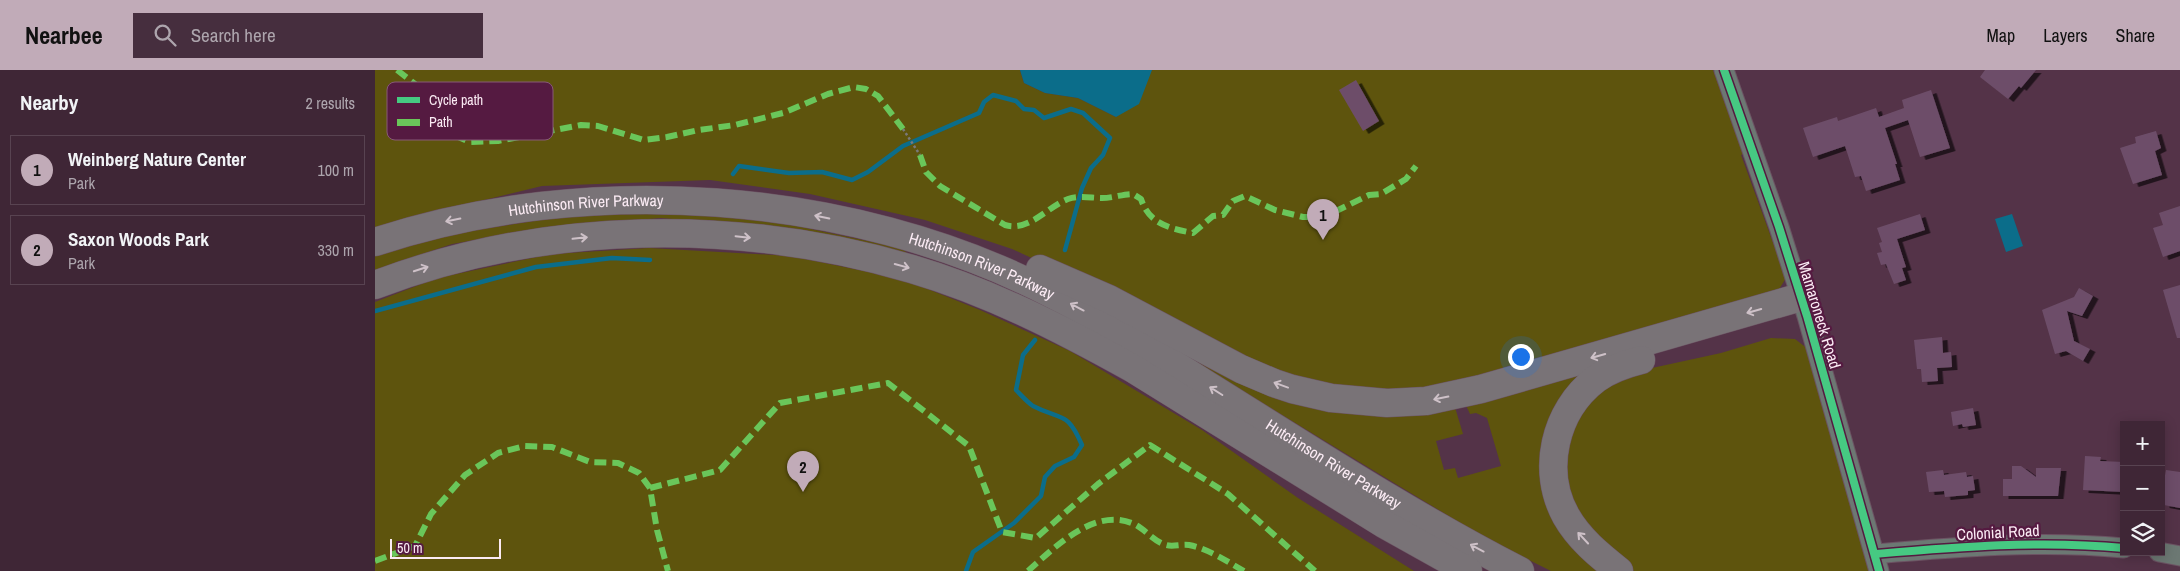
<!DOCTYPE html>
<html lang="en">
<head>
<meta charset="utf-8">
<style>
	body { margin:0; font-family:"Archivo Narrow",sans-serif; background:#462e3e; color:#f1f3f6 }
	.controls { position:absolute; right:15px; bottom:15px; display:grid; overflow:hidden; border-radius:0px; box-shadow:0 2px 12px #0003 }
	.controls button { width:45px; height:45px; display:grid; place-items:center; padding:0; border:0; border-bottom:1px solid #584351; background:#3f2636; color:#f1f3f6; font:25px sans-serif }
	.scale { position:absolute; left:15px; bottom:12px; width:111px; box-sizing:border-box; padding-left:5px; border:2px solid #fbebf4; border-top:0; font-size:14px; line-height:18px; white-space:nowrap; color:#fbebf4; -webkit-text-stroke:4px #551a41; paint-order:stroke }
	.you { position:absolute; left:1145px; top:286px; width:18px; height:18px; margin:-12px; border:4px solid #fff; border-radius:50%; background:#1a73e8; box-shadow:0 0 0 8px #1a73e833 }
	.badge { display:grid; place-items:center; width:32px; height:32px; border-radius:50%; background:#c1abb8; color:#111; font-size:16px; font-weight:700 }
	.pin { position:absolute; translate:-50% -41px; filter:drop-shadow(0 1px 2px #0008) }
	.pin::after { content:''; position:absolute; top:26px; width:18px; height:15px; background:inherit; clip-path:polygon(0 0,100% 0,50% 100%) }
	.list { margin:0; padding:0; list-style:none }
	h2 { display:flex; justify-content:space-between; align-items:center; height:65px; margin:0; padding:0 20px; font-size:21px }
	h2 small { font-size:16px; font-weight:400; color:#ada5ad }
	.list li { display:grid; grid-template-columns:32px 1fr auto; gap:15px; align-items:center; box-sizing:border-box; height:70px; margin:0 10px 10px; padding:0 10px; border:1px solid #584351; border-radius:0px }
	.list b { display:block; font-size:19px; white-space:nowrap }
	.list p { margin:0; font-size:16px; white-space:nowrap; color:#ada5ad }
	.list em { font-size:16px; font-style:normal; color:#ada5ad }
	.icon { flex:none; width:28px; height:28px; fill:none; stroke:currentColor; stroke-width:2; stroke-linecap:round; stroke-linejoin:round }
	.map { position:relative; flex:none; width:1805px; height:501px; overflow:hidden }
	header { display:flex; align-items:center; gap:30px; box-sizing:border-box; height:70px; padding:0 25px; background:#c1abb8; color:#111 }
	header strong { font-size:24px }
	nav { display:flex; gap:28px; margin-inline-start:auto; font-size:18px }
	.search { width:350px; height:45px; background:#462e3e; display:flex; align-items:center; gap:12px; box-sizing:border-box; padding:0 18px; border-radius:0px; color:#ada5ad; font-size:19px }
	main { display:flex }
	aside { flex:1; background:#3f2636 }
	.map>svg:first-child { display:block }
</style>
</head>
<body>
<header>
<strong>Nearbee</strong>
<div class="search"><svg class="icon" aria-label="search" viewBox="0 0 24 24"><circle cx="10" cy="10" r="6"/><path d="M15 15l6 6"/></svg>Search here</div>
<nav><a>Map</a><a>Layers</a><a>Share</a></nav>
</header>
<main>
<aside>
<h2>Nearby<small>2 results</small></h2>
<ul class="list">
<li><span class="badge">1</span><div><b>Weinberg Nature Center</b><p>Park</p></div><em>100 m</em></li>
<li><span class="badge">2</span><div><b>Saxon Woods Park</b><p>Park</p></div><em>330 m</em></li>
</ul>
</aside>
<div class="map">
<svg width="1805" height="501" viewBox="0 0 1805 501">
	<defs>
		<filter id="shadow"><feDropShadow dx="5.5" dy="3" stdDeviation="0" flood-color="#0009"/></filter>
	</defs>
	<rect width="100%" height="100%" fill="#543348"/>
	<g fill="#5e540d">
		<path d="M0 0H645L649 13 670 23 703 28 741 47 777 0H1338L1368 84 1366 85 1411 208 1403 221 1092 316 983 324 882 296 792 250 637 179 550 150 435 124 335 110 167 116 52 144 0 160Z"/>
		<path d="M302 141 398 151 526 178 536 186 429 160 286 148 212 154 141 163 77 174 0 200V185L83 163 203 144Z"/>
		<path d="M274 178 416 186 528 209 605 240 695 281 827 360 923 428 1039 501H0V232L62 208 176 184Z"/>
		<path d="M1396 268 1420 269 1433 279 1496 501H1259L1248 493 1193 436 1184 392 1196 353 1216 325 1254 303 1346 283Z"/>
		<path d="M785 269 860 303 1079 334 1088 364 1061 371 1069 400 1080 398 1083 408 1126 396 1112 348 1101 343 1095 344 1089 331 1215 294 1171 372 1231 501H1176L1110 468 887 333Z"/>
	</g>
	<g fill="#0b6d8a">
		<path d="M645 0H777L764 34 741 47 703 28 670 23 649 13Z"/>
		<path d="M1637 144 1648 176 1631 182 1620 149Z"/>
	</g>
	<g fill="none" stroke-linecap="round" stroke-linejoin="round">
		<g stroke="#0b6d8a" stroke-width="4.5">
			<path d="M358 104 364 96 414 103 447 102 477 110 493 102 528 76 604 43 609 32 618 25 641 31 649 39 659 40 669 48 696 39 708 43 735 68 728 85 716 98 707 118 690 180"/>
			<path d="M0 241 161 197 237 188 275 190"/>
			<path d="M591 501 598 482 639 453 666 426 670 407 680 396 699 387 707 375C692 340 687 351 658 336 652 332 646 325 641 320L648 285 660 270"/>
		</g>
	</g>
	<g fill="#6d4e69" filter="url(#shadow)">
		<path d="M1610 0H1661L1646 18 1644 16 1633 29 1605 7Z"/>
		<path d="M981 10 1004 51 988 61 964 20Z"/>
		<path d="M1556 20 1575 78 1545 87 1533 50 1510 58 1522 94H1520L1525 110 1491 121 1486 106 1480 107 1470 76 1438 87 1428 58 1462 47 1463 51 1501 38 1504 47 1529 38 1527 30Z"/>
		<path d="M1781 61 1786 78 1780 81 1787 105 1758 114 1745 78 1761 73 1760 67Z"/>
		<path d="M1805 136V181L1788 187 1778 158 1788 155 1784 143Z"/>
		<path d="M1545 144 1550 160 1522 169 1531 197 1527 198 1531 210 1519 214 1511 194 1506 195 1502 183 1507 182 1504 173 1507 172 1502 158Z"/>
		<path d="M1805 215V268H1802L1788 220Z"/>
		<path d="M1704 218 1718 226 1707 246 1692 241 1699 271 1715 279 1708 291 1691 281 1680 284 1667 240 1699 227Z"/>
		<path d="M1567 267 1568 283 1576 282 1577 297 1562 298 1563 311 1547 312 1546 299H1542L1539 270Z"/>
		<path d="M1598 338 1601 355 1588 357 1587 354 1578 356 1576 342Z"/>
		<path d="M1710 386 1726 387 1725 391 1749 392V422L1708 420Z"/>
		<path d="M1637 396H1646L1661 407V398H1686L1683 426H1628V409H1637Z"/>
		<path d="M1568 400 1569 405 1591 402 1592 407 1598 406 1600 420 1593 421V425L1570 427 1569 421 1554 422 1551 402Z"/>
		<path d="M1791 400 1805 402V438L1789 435 1790 429 1786 428V411H1789Z"/>
	</g>
	<g fill="none" stroke-linecap="round" stroke-linejoin="round">
		<defs>
			<g id="minor">
				<path d="M1349 0 1404 157 1432 246 1504 501"/>
				<path d="M1784 482 1805 486"/>
				<path d="M1500 484C1583 477 1665 470 1749 478"/>
			</g>
			<g id="highway">
				<path id="s1" d="M0 172C211 102 474 120 673 222 727 249 778 281 829 313 933 378 1036 445 1145 501"/>
				<path d="M665 199 734 229 866 299 899 313 917 319 956 328 1012 333 1051 331 1106 319 1426 227"/>
				<path d="M0 215C170 150 363 148 537 199 615 222 687 259 757 298L1009 454 1093 501"/>
				<path d="M1244 501C1224 485 1204 469 1191 446 1166 401 1179 341 1221 309 1235 299 1250 294 1266 290"/>
			</g>
		</defs>
		<use href="#minor" stroke="#6c5363" stroke-width="21"/>
		<use href="#highway" stroke="#6c5363" stroke-width="29"/>
		<path stroke="#79797b" stroke-width="2.5" stroke-dasharray="2.5 2.5" stroke-linecap="butt" d="M528 59 545 85"/>
		<use href="#minor" stroke="#6c7873" stroke-width="19"/>
		<use href="#highway" stroke="#797377" stroke-width="28"/>
		<g stroke="#6ac65a" stroke-width="6" stroke-dasharray="12 6" stroke-linecap="butt">
			<path d="M22 0 62 31 66 47 73 58 81 66 95 72 123 71 206 55 223 56 269 70 292 67 324 60 360 55 408 43 453 24 479 17 491 19 503 26 528 59"/>
			<path d="M545 85 551 102 565 116 630 155C654 162 672 137 693 129 704 125 716 128 727 128 738 128 748 124 758 124L766 129C774 154 794 158 818 163L838 146 848 145 858 131 870 126 900 140 928 147H949L994 125 1006 124 1031 109 1041 96"/>
			<path d="M275 418 345 400 405 333 513 313 594 376 627 462 661 468 723 414 775 375 853 424 940 501"/>
			<path d="M0 491 40 476 56 444 90 405 123 383 150 376 177 377 215 392 243 393 264 403 275 418 282 460 293 501"/>
			<path d="M653 501C679 478 720 436 759 454 770 459 778 471 791 475 798 477 806 474 814 475 834 479 851 491 869 501"/>
		</g>
		<defs>
			<g id="cycleway">
				<path d="M1349 0 1404 157 1432 246 1504 501"/>
				<path d="M1500 484C1583 477 1665 470 1749 478"/>
			</g>
		</defs>
		<use href="#cycleway" stroke="#551a41" stroke-width="11"/>
		<use href="#cycleway" stroke="#46c982" stroke-width="8"/>
	</g>
	<defs><path id="oneway-shaft" d="M-6 0H5M1.5-3L5.5 0L1.5 3" fill="none" stroke-width="1.6" stroke-linecap="round" stroke-linejoin="round" transform="scale(1.25)"/></defs>
	<g stroke="#cec1c8">
		<use href="#oneway-shaft" transform="translate(447 147) rotate(-168)"/>
		<use href="#oneway-shaft" transform="translate(78 150) rotate(169)"/>
		<use href="#oneway-shaft" transform="translate(368 167) rotate(6)"/>
		<use href="#oneway-shaft" transform="translate(205 168) rotate(-6)"/>
		<use href="#oneway-shaft" transform="translate(527 196) rotate(15)"/>
		<use href="#oneway-shaft" transform="translate(46 199) rotate(-18)"/>
		<use href="#oneway-shaft" transform="translate(702 237) rotate(-152)"/>
		<use href="#oneway-shaft" transform="translate(1379 241) rotate(164)"/>
		<use href="#oneway-shaft" transform="translate(1223 286) rotate(164)"/>
		<use href="#oneway-shaft" transform="translate(906 315) rotate(-160)"/>
		<use href="#oneway-shaft" transform="translate(841 321) rotate(-148)"/>
		<use href="#oneway-shaft" transform="translate(1066 328) rotate(169)"/>
		<use href="#oneway-shaft" transform="translate(1208 468) rotate(-133)"/>
		<use href="#oneway-shaft" transform="translate(1102 478) rotate(-152)"/>
	</g>
	<g text-anchor="middle" dominant-baseline="central" stroke-width="4.5" stroke-linejoin="round" paint-order="stroke">
		<g font-size="16" fill="#fbebf4" stroke="#551a41">
			<text stroke="none"><textPath href="#s1" startOffset="215">Hutchinson River Parkway</textPath></text>
			<text stroke="none"><textPath href="#s1" startOffset="620">Hutchinson River Parkway</textPath></text>
			<text transform="translate(1445 245) rotate(73)">Mamaroneck Road</text>
			<text stroke="none"><textPath href="#s1" startOffset="1025">Hutchinson River Parkway</textPath></text>
			<text transform="translate(1623 462) rotate(-3)">Colonial Road</text>
		</g>
	</g>
	<rect x="12" y="12" width="166" height="58" rx="8" fill="#551a41" stroke="#875977" stroke-width="1"/>
	<rect x="22" y="27" width="23" height="6" fill="#46c982"/>
	<rect x="22" y="49" width="23" height="7" fill="#6ac65a"/>
	<g font-size="14" fill="#fbebf4">
		<text x="54" y="35">Cycle path</text>
		<text x="54" y="57">Path</text>
	</g>
</svg>
<div class="controls">
<button>+</button>
<button>−</button>
<button><svg class="icon" aria-label="layers" viewBox="0 0 24 24"><path d="M12 4l9 5-9 5-9-5zM3 14l9 5 9-5"/></svg></button>
</div>
<div class="scale">50 m</div>
<div class="you"></div>
<div class="pin badge" style="left:948px;top:170px">1</div>
<div class="pin badge" style="left:428px;top:422px">2</div>
</div>
</main>
</body>
</html>
